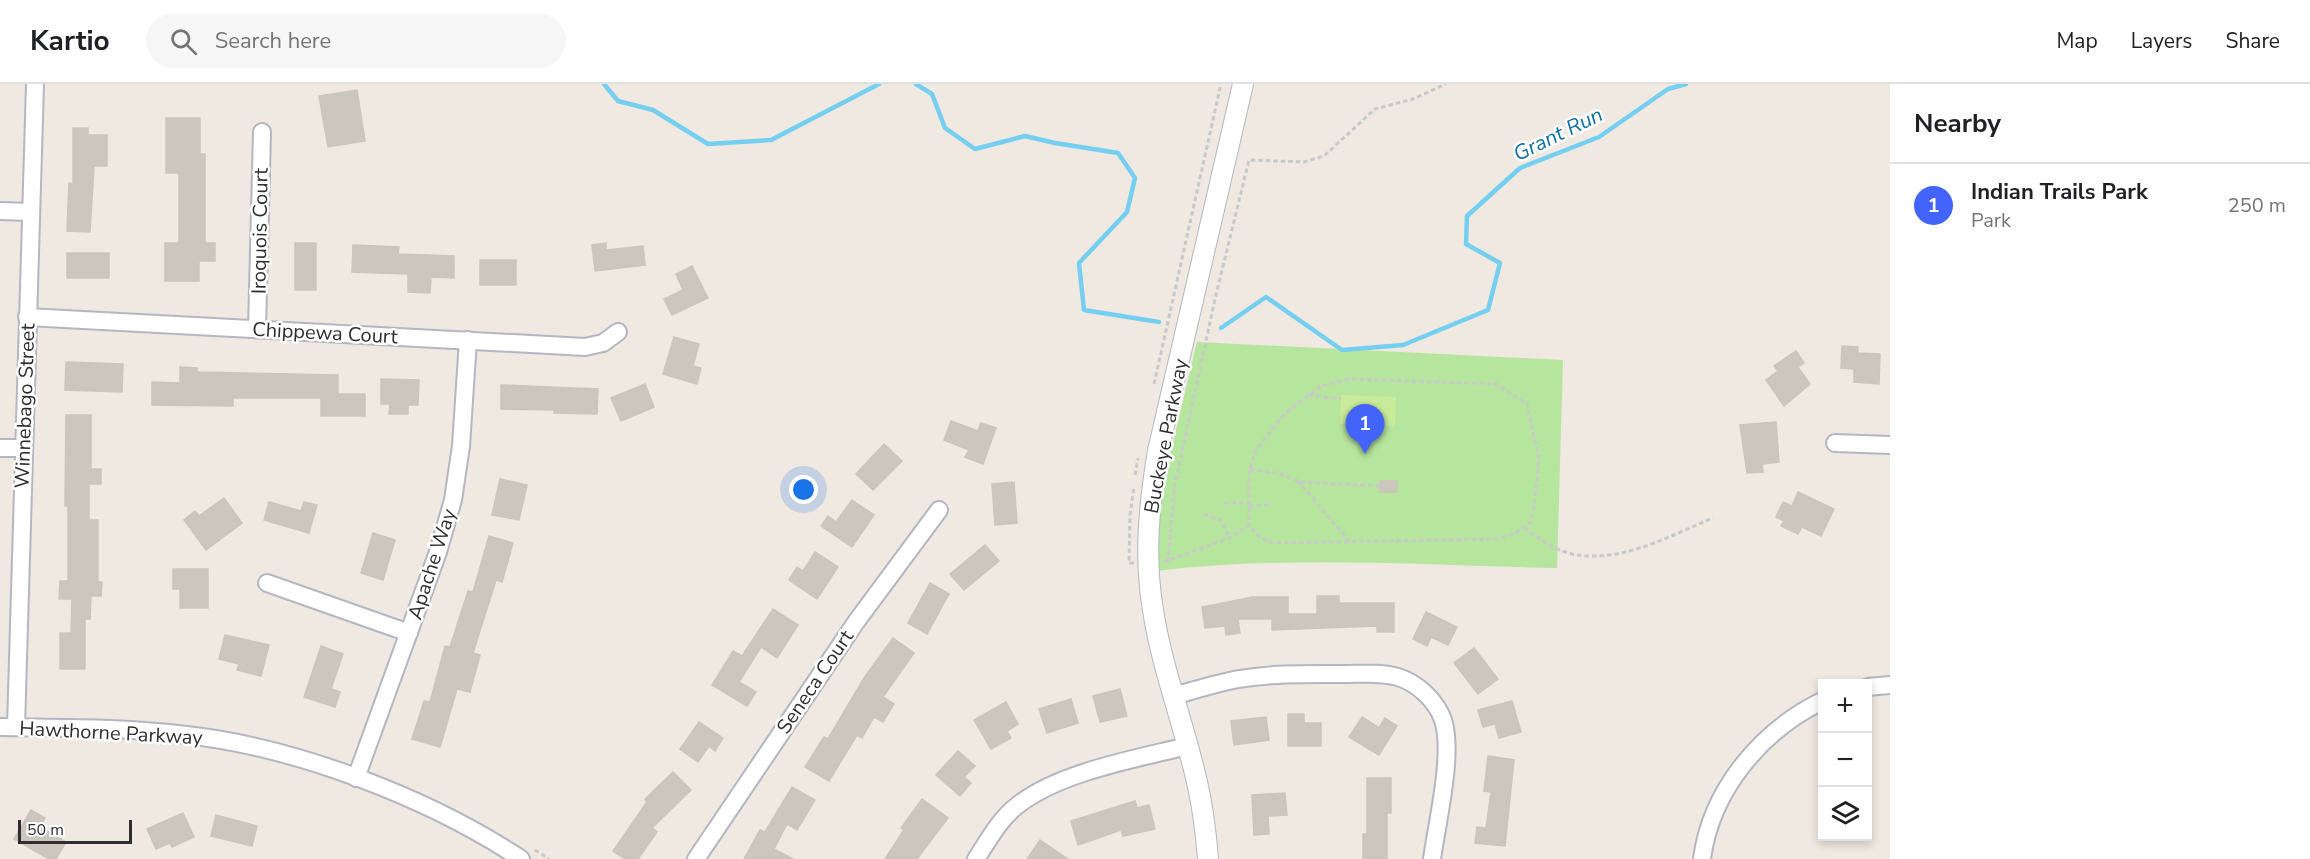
<!DOCTYPE html>
<html lang="en">
<head>
<meta charset="utf-8">
<style>
	body { margin:0; font-family:"Nunito Sans",sans-serif; background:#f6f6f6; color:#202124 }
	.controls { position:absolute; right:18px; bottom:18px; display:grid; overflow:hidden; border-radius:0px; box-shadow:0 3px 9px #0003 }
	.controls button { width:54px; height:54px; display:grid; place-items:center; padding:0; border:0; border-bottom:2px solid #e0e0e0; background:#fff; color:#202124; font:30px sans-serif }
	.scale { position:absolute; left:18px; bottom:15px; width:114px; box-sizing:border-box; padding-left:6px; border:3px solid #2e2e2e; border-top:0; font-size:16px; line-height:21px; white-space:nowrap; color:#2e2e2e; -webkit-text-stroke:4px #fff; paint-order:stroke }
	.you { position:absolute; left:804px; top:406px; width:21px; height:21px; margin:-15px; border:4px solid #fff; border-radius:50%; background:#1a73e8; box-shadow:0 0 0 9px #1a73e833 }
	.badge { display:grid; place-items:center; width:39px; height:39px; border-radius:50%; background:#4264fb; color:#fff; font-size:20px; font-weight:700 }
	.pin { position:absolute; translate:-50% -50px; filter:drop-shadow(0 2px 3px #0008) }
	.pin::after { content:''; position:absolute; top:32px; width:21px; height:18px; background:inherit; clip-path:polygon(0 0,100% 0,50% 100%) }
	.list { margin:0; padding:0; list-style:none }
	h2 { display:flex; justify-content:space-between; align-items:center; height:78px; margin:0; padding:0 24px; font-size:26px }
	h2 small { font-size:20px; font-weight:400; color:#757577 }
	.list li { display:grid; grid-template-columns:39px 1fr auto; gap:18px; align-items:center; box-sizing:border-box; height:84px; padding:0 24px; border-top:2px solid #e0e0e0 }
	.list b { display:block; font-size:22px; white-space:nowrap }
	.list p { margin:0; font-size:20px; white-space:nowrap; color:#757577 }
	.list em { font-size:20px; font-style:normal; color:#757577 }
	.icon { flex:none; width:33px; height:33px; fill:none; stroke:currentColor; stroke-width:2; stroke-linecap:round; stroke-linejoin:round }
	.map { position:relative; flex:none; width:1890px; height:775px; overflow:hidden }
	header { display:flex; align-items:center; gap:36px; box-sizing:border-box; height:84px; padding:0 30px; background:#fff; border-bottom:2px solid #e0e0e0 }
	header strong { font-size:28px }
	nav { display:flex; gap:33px; margin-inline-start:auto; font-size:21px }
	.search { width:420px; height:54px; background:#f6f6f6; display:flex; align-items:center; gap:15px; box-sizing:border-box; padding:0 21px; border-radius:33px; color:#757577; font-size:22px }
	main { display:flex }
	aside { flex:1; background:#fff }
	.map>svg:first-child { display:block }
</style>
</head>
<body>
<header>
<strong>Kartio</strong>
<div class="search"><svg class="icon" aria-label="search" viewBox="0 0 24 24"><circle cx="10" cy="10" r="6"/><path d="M15 15l6 6"/></svg>Search here</div>
<nav><a>Map</a><a>Layers</a><a>Share</a></nav>
</header>
<main>
<div class="map">
<svg width="1890" height="775" viewBox="0 0 1890 775">
	<rect width="100%" height="100%" fill="#efe9e1"/>
	<path fill="#b6e59e" d="M1197 258 1563 276 1557 484C1424 481 1289 471 1156 487L1162 404Z"/>
	<path fill="#c9ec9a" d="M1341 311 1396 313 1395 342 1340 340Z"/>
	<g fill="none" stroke-linecap="round" stroke-linejoin="round">
		<g stroke="#75cff0" stroke-width="4.5">
			<path d="M604 0 618 17 653 26 708 60 771 56 879 0"/>
			<path d="M916 0 932 10 945 44 975 65 1025 52 1055 59 1118 69 1135 94 1127 128 1079 179 1084 226 1159 238"/>
			<path d="M1221 244 1266 213 1342 266 1403 261 1488 226 1500 179 1466 160 1467 132 1520 84 1599 53 1668 5 1686 0"/>
		</g>
	</g>
	<g fill="#cbc7bf" stroke="#cbc5ba" stroke-width="1.5">
		<path d="M357 6 365 57 328 63 319 12Z"/>
		<path d="M166 34H200V70H205V159H215V177H199V197H165V159H179V89H166Z"/>
		<path d="M73 44H88V51H107V82H94L90 148 67 147 69 99 73 100Z"/>
		<rect x="295" y="159" width="21" height="47"/>
		<path d="M606 159V166L643 162 645 181 595 187 592 161Z"/>
		<path d="M353 161 399 163 398 170 454 172V194L431 193 430 209 408 208V190L352 188Z"/>
		<rect x="67" y="169" width="42" height="25"/>
		<rect x="480" y="176" width="36" height="25"/>
		<path d="M692 182 708 214 672 231 664 215 683 206 676 190Z"/>
		<path d="M674 253 699 260 693 282 701 284 697 300 663 290Z"/>
		<path d="M1842 262 1858 263V269L1880 270 1879 300 1854 298V285L1841 284Z"/>
		<path d="M1796 267 1804 279 1798 283 1810 300 1784 322 1766 296 1778 287 1774 282Z"/>
		<path d="M66 278 123 280 122 308 65 306Z"/>
		<path d="M180 283 197 284V288L338 291V310H365V332H321V314H233V322L152 321V298L180 299Z"/>
		<path d="M381 295 419 296 418 321H408V330H389L390 320H381Z"/>
		<path d="M645 300 654 323 621 337 611 314Z"/>
		<path d="M501 301 598 305 597 330 554 329V326L501 325Z"/>
		<path d="M66 331H91V385H101V400H89V436H98V498H102L101 512H91L90 535H85V585H60V549H71L72 515H59L60 497H68V422H65Z"/>
		<path d="M951 337 978 347 981 339 996 344 983 380 965 373 969 366 944 356Z"/>
		<path d="M1776 338 1779 378 1762 380 1763 388 1747 389 1740 341Z"/>
		<path d="M884 360 902 377 873 406 856 390Z"/>
		<path d="M500 395 527 401 519 436 492 431Z"/>
		<rect x="1380" y="397" width="17" height="11"/>
		<path d="M1014 398 1017 439 995 441 992 400Z"/>
		<path d="M1798 408 1834 425 1821 452 1802 443 1798 450 1781 442 1784 437 1776 433 1783 418 1792 422Z"/>
		<path d="M224 414 242 439 206 466 184 436 195 427 199 432Z"/>
		<path d="M852 416 874 431 852 463 821 442 828 432 836 438Z"/>
		<path d="M269 418 301 427 304 418 317 421 309 449 264 436Z"/>
		<path d="M373 449 395 456 383 496 361 489Z"/>
		<path d="M489 452 513 459 502 498 496 496 473 569 480 571 470 608 457 605 440 663 412 655 424 617 430 618 445 562 450 563 468 507 473 508Z"/>
		<path d="M985 461 999 477 964 506 950 490Z"/>
		<path d="M815 468 838 483 817 515 789 496 797 483 803 487Z"/>
		<path d="M173 485H208V524H180V505H173Z"/>
		<path d="M930 499 949 510 927 550 908 539Z"/>
		<path d="M1317 512H1339V519H1394V548H1377V542L1272 546V535H1238L1240 549 1226 551 1225 542 1205 544 1202 523 1253 513H1288V530H1317Z"/>
		<path d="M773 525 798 541 777 574 761 563 739 598 756 608 747 622 712 601 733 567 742 572Z"/>
		<path d="M1426 528 1457 543 1448 561 1431 553 1427 562 1413 555Z"/>
		<path d="M225 551 269 561 261 592 237 586 239 580 219 575Z"/>
		<path d="M893 554 914 569 883 613 894 620 883 638 874 633 862 654 857 651 829 697 805 683 824 653 828 655 864 594Z"/>
		<path d="M321 562 343 570 331 605 340 608 335 623 304 613Z"/>
		<path d="M1474 564 1498 595 1478 610 1454 579Z"/>
		<path d="M1120 605 1127 632 1100 638 1093 612Z"/>
		<path d="M1071 615 1078 639 1047 649 1039 625Z"/>
		<path d="M1512 617 1521 648 1499 654 1495 640 1483 643 1478 626Z"/>
		<path d="M1006 618 1018 640 1007 647 1011 654 991 665 974 636Z"/>
		<path d="M1288 630H1304V639H1321V662H1288Z"/>
		<path d="M1266 633 1269 656 1234 661 1231 637Z"/>
		<path d="M1362 633 1379 644 1385 634 1397 642 1379 671 1349 653Z"/>
		<path d="M699 638 723 654 715 667 709 662 698 678 680 665Z"/>
		<path d="M958 667 975 682 964 693 971 699 960 712 936 691Z"/>
		<path d="M1488 672 1514 676 1505 762 1475 759 1477 743 1486 744 1491 708 1484 707Z"/>
		<path d="M673 688 691 706 652 744 657 748 638 775H625L613 767 647 718 645 715Z"/>
		<path d="M1367 694H1391V729H1387V775H1363V750H1367Z"/>
		<path d="M792 703 815 716 797 746 787 740 774 765 793 775H744L760 746 765 748Z"/>
		<path d="M1285 709 1287 731 1268 732 1269 750 1254 751 1252 711Z"/>
		<path d="M922 715 948 734 917 775H885L904 746 901 744Z"/>
		<path d="M1135 717 1137 724 1149 721 1155 745 1123 752 1121 746 1078 761 1071 737Z"/>
		<path d="M31 726 45 734 40 743 66 758 56 775H49L14 755Z"/>
		<path d="M183 729 194 753 172 763 170 759 156 765 147 745Z"/>
		<path d="M216 731 257 742 252 762 211 752Z"/>
		<path d="M1040 756 1068 775H1027Z"/>
	</g>
	<g fill="none" stroke-linecap="round" stroke-linejoin="round">
		<defs>
			<g id="minor">
				<path d="M0 127 31 128"/>
				<path d="M27 233 585 263 603 259 618 248"/>
				<path d="M257 245 262 48"/>
				<path d="M1835 359 1890 361"/>
				<path d="M0 364H24"/>
				<path d="M267 499 409 549"/>
				<path d="M1868 603 1890 601"/>
				<path d="M1173 612C1195 606 1217 599 1239 595 1274 589 1309 590 1343 590 1361 590 1381 588 1398 593 1417 599 1436 616 1443 636 1454 669 1437 738 1432 775"/>
				<path d="M0 643C62 644 125 643 186 651 296 663 429 714 521 775"/>
				<path d="M16 643 35 0"/>
				<path d="M356 694 438 468 453 416 461 362 468 256"/>
				<path d="M696 775 856 538 939 426"/>
				<path d="M976 775C988 757 1000 734 1018 721 1060 688 1135 675 1187 662"/>
				<path d="M1702 775C1711 706 1761 647 1822 617"/>
			</g>
			<path id="tertiary" d="M1208 775C1206 749 1203 724 1197 698 1184 640 1162 585 1153 526 1144 473 1149 420 1158 367L1243 0"/>
		</defs>
		<use href="#minor" stroke="#b4b7c1" stroke-width="20"/>
		<use href="#tertiary" stroke="#b4b7c1" stroke-width="22"/>
		<g stroke="#c9c9c9" stroke-width="3" stroke-dasharray="4.5 3" stroke-linecap="butt">
			<path d="M1154 300 1221 0"/>
			<path d="M1309 311 1341 315"/>
			<path d="M1250 385 1281 390 1301 398 1380 402"/>
			<path d="M1135 391 1138 374"/>
			<path d="M1298 397 1349 457"/>
			<path d="M1224 419H1249"/>
			<path d="M1249 422 1268 421"/>
			<path d="M1204 430 1220 436 1230 454"/>
			<path d="M1524 444C1538 454 1555 466 1572 470 1621 480 1669 452 1713 434"/>
			<path d="M1164 478 1230 454 1249 441 1259 452 1272 459 1497 455 1515 449 1530 439 1535 417 1539 375 1527 320 1496 300 1349 295 1321 302 1284 330 1254 369 1249 391V441"/>
			<path d="M1168 478 1174 405 1215 215 1249 76 1304 78 1324 72 1375 25 1413 15 1446 0"/>
			<path d="M1134 479H1129L1130 431 1134 403"/>
			<path d="M535 766 549 775"/>
		</g>
		<use href="#minor" stroke="#fff" stroke-width="16"/>
		<use href="#tertiary" stroke="#fff" stroke-width="20"/>
	</g>
	<g text-anchor="middle" dominant-baseline="central" stroke-width="5" stroke-linejoin="round" paint-order="stroke">
		<g font-size="20" fill="#2e2e2e" stroke="#fff">
			<text transform="translate(260 147) rotate(-89)">Iroquois Court</text>
			<text transform="translate(325 249) rotate(3)">Chippewa Court</text>
			<text transform="translate(25 322) rotate(-88)">Winnebago Street</text>
			<text transform="translate(1166 352) rotate(-79)">Buckeye Parkway</text>
			<text transform="translate(432 480) rotate(-72)">Apache Way</text>
			<text transform="translate(815 598) rotate(-56)">Seneca Court</text>
			<text transform="translate(111 649) rotate(3)">Hawthorne Parkway</text>
		</g>
		<g font-size="21" font-style="italic" fill="#0d6fa3" stroke="#fff">
			<text transform="translate(1558 50) rotate(-26)">Grant Run</text>
		</g>
	</g>
</svg>
<div class="controls">
<button>+</button>
<button>−</button>
<button><svg class="icon" aria-label="layers" viewBox="0 0 24 24"><path d="M12 4l9 5-9 5-9-5zM3 14l9 5 9-5"/></svg></button>
</div>
<div class="scale">50 m</div>
<div class="you"></div>
<div class="pin badge" style="left:1365px;top:370px">1</div>
</div>
<aside>
<h2>Nearby<small></small></h2>
<ul class="list">
<li><span class="badge">1</span><div><b>Indian Trails Park</b><p>Park</p></div><em>250 m</em></li>
</ul>
</aside>
</main>
</body>
</html>
